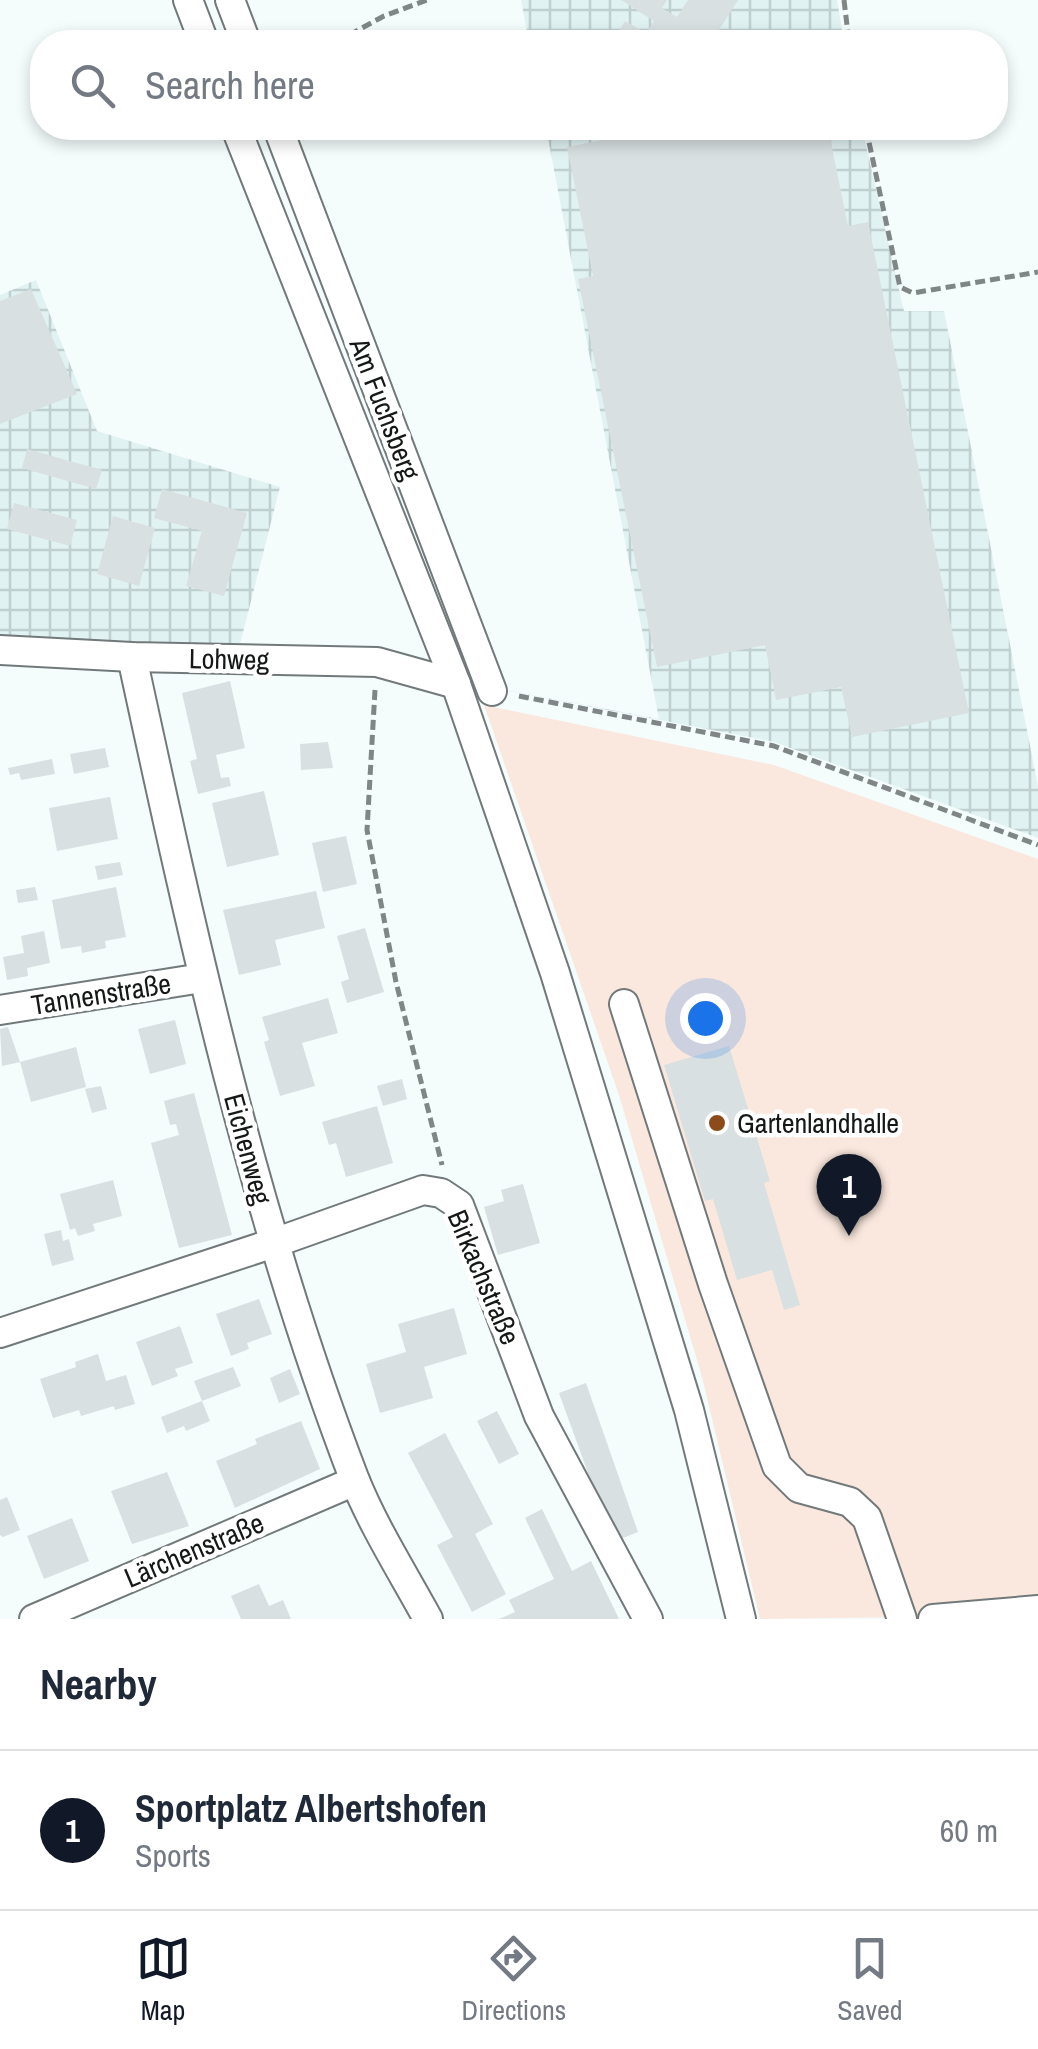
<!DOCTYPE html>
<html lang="en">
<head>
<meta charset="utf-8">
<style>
	body { margin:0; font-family:"Archivo Narrow",sans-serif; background:#f2f2f3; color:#1f2937 }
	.you { position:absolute; left:705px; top:1018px; width:35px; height:35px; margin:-25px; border:8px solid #fff; border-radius:50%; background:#1a73e8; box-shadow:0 0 0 15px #1a73e833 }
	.badge { display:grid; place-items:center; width:65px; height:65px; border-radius:50%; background:#111827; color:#fff; font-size:32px; font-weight:700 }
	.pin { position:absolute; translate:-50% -82px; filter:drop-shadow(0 2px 5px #0008) }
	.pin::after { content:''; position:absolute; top:52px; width:35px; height:30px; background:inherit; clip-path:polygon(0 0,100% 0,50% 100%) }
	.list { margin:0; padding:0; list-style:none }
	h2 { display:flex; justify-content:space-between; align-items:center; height:130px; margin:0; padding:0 40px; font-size:42px }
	h2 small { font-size:32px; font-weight:400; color:#747a83 }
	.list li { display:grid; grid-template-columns:65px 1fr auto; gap:30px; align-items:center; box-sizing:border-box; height:160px; padding:0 40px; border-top:2px solid #e0e1e3 }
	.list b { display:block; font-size:38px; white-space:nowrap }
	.list p { margin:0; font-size:32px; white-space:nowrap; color:#747a83 }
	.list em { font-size:32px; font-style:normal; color:#747a83 }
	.icon { flex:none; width:55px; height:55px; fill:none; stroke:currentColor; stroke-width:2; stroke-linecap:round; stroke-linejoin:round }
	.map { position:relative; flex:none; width:1038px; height:1619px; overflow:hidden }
	.search { position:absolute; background:#fff; box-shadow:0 5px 15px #0003; left:30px; right:30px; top:30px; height:110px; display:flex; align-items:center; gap:25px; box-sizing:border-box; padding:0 35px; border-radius:40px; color:#747a83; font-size:38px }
	.sheet { height:290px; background:#fff }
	nav { display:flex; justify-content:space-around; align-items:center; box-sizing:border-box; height:140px; border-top:2px solid #e0e1e3; background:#fff; font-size:28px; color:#747a83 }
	nav a { display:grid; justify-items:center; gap:5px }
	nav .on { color:#111827 }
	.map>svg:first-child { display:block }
</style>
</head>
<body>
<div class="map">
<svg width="1038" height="1619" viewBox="0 0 1038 1619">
	<defs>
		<pattern id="industrial-grid" width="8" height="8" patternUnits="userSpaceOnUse" patternTransform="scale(2.5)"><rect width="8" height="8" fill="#e1f2f3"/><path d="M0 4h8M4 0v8" fill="none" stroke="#c0cfd0"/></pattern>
	</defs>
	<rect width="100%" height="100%" fill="#f4fcfc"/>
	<g fill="url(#industrial-grid)">
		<path d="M521 0H837L844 42H529Z"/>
		<path d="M546 128H862L904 311H944L1038 786V838L774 742 499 689 374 656 237 653 0 643V295L36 280 97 431 280 487 238 652 374 655 500 689 659 719Z"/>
	</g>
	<path fill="#fae8de" d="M484 705 774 765 1038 859V1605L910 1617 760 1619 702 1377 619 1095Z"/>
	<g fill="#d9e0e1">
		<path d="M621 0H667L662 8 677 17 688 0H738L712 41 697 32 690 42H612L625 21 646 33 654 21Z"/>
		<path d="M663 128H828L848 226 868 222 969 713 852 737 841 687 776 700 765 645 657 667 578 279 593 276 567 147Z"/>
		<path d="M31 289 77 394 0 424V301Z"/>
		<path d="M27 449 102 470 96 489 22 468Z"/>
		<path d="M162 489 247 513 224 596 186 586 202 531 154 518Z"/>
		<path d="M14 503 77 520 70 546 7 529Z"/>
		<path d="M113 516 155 528 139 586 97 574Z"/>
		<path d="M230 681 245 748 216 755 221 778 229 777 231 786 198 794 190 761 197 759 182 693Z"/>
		<path d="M328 742 333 768 301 770 300 744Z"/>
		<path d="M105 748 109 767 74 774 70 754Z"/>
		<path d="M52 759 55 774 21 780 19 773 10 775 8 768Z"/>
		<path d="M264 791 279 855 227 867 212 803Z"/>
		<path d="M110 797 118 839 57 851 49 808Z"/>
		<path d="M346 836 357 884 323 892 312 843Z"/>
		<path d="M120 862 123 875 98 880 95 866Z"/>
		<path d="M35 887 38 900 18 903 16 890Z"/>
		<path d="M116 887 126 937 105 941 106 948 82 953 81 946 61 949 52 900Z"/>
		<path d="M316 891 325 928 275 940 281 965 239 975 223 910Z"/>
		<path d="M365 928 384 992 347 1003 341 982 349 979 337 936Z"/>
		<path d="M44 931 50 963 27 968 28 976 7 980 3 957 24 953 21 936Z"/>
		<path d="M328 998 338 1033 302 1043 315 1086 280 1096 264 1042 269 1040 262 1017Z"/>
		<path d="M175 1020 186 1064 150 1074 138 1029Z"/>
		<path d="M8 1027 20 1062 2 1066 0 1029Z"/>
		<path d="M729 1046 770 1181 764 1183 800 1305 784 1310 772 1270 737 1280 713 1199 705 1201 664 1065Z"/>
		<path d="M76 1047 86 1087 31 1102 20 1062Z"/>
		<path d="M402 1079 407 1099 383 1106 377 1086Z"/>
		<path d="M101 1086 107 1109 92 1113 85 1089Z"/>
		<path d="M194 1093 232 1235 179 1248 151 1143 179 1135 176 1124 170 1125 164 1101Z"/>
		<path d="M377 1106 393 1163 346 1177 336 1143 329 1145 322 1122Z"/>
		<path d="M113 1180 122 1216 93 1224 95 1231 78 1236 75 1228 70 1230 60 1194Z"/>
		<path d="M523 1184 540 1243 498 1255 484 1207 504 1201 501 1190Z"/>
		<path d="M61 1230 63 1241 69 1239 74 1260 52 1266 44 1234Z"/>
		<path d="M259 1299 272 1334 247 1343 249 1349 231 1356 216 1314Z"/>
		<path d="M454 1308 467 1354 424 1367 433 1398 380 1413 366 1364 406 1352 398 1324Z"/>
		<path d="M180 1326 193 1363 175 1369 178 1376 152 1386 136 1342Z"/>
		<path d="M98 1354 106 1381 126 1375 135 1404 115 1410 114 1406 81 1416 79 1410 53 1418 40 1379 76 1367 75 1362Z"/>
		<path d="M233 1367 241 1386 202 1401 194 1381Z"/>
		<path d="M290 1369 300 1394 279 1403 270 1378Z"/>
		<path d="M586 1383 638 1532 613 1542 559 1393Z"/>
		<path d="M202 1401 210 1421 186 1431 184 1426 167 1433 161 1417Z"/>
		<path d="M497 1411 519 1454 499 1464 477 1421Z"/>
		<path d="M301 1421 320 1469 235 1508 216 1461 257 1444 255 1439Z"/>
		<path d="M445 1433 493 1524 475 1534 506 1594 472 1612 437 1545 453 1537 408 1453Z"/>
		<path d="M167 1472 189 1526 132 1544 111 1491Z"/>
		<path d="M7 1497 20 1530 3 1537 0 1535V1500Z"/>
		<path d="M542 1509 572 1571 591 1561 619 1619H499L515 1612 509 1600 554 1579 525 1518Z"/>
		<path d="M72 1518 89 1561 44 1579 27 1536Z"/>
		<path d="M259 1584 269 1606 283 1600 291 1619H241L231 1596Z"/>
	</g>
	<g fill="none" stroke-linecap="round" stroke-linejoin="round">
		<defs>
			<g id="minor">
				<path d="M188 0 204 42"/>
				<path d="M230 0 246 42"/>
				<path d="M236 128 456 684 555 973 689 1410 741 1619"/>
				<path d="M278 128 492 691"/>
				<path d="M0 650 132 657 377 662 456 684"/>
				<path d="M132 657C192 934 252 1212 354 1478 373 1526 403 1573 428 1619"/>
				<path d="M624 1004 713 1284 777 1466 799 1488 850 1502 867 1518 902 1619"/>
				<path d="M0 1010 202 978"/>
				<path d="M0 1333 274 1243 423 1190 441 1193 459 1205 539 1416 648 1619"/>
				<path d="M34 1619 355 1481"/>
				<path d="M933 1619 1038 1610"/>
			</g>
		</defs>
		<use href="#minor" stroke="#72797a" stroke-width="32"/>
		<g stroke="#808585" stroke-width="5" stroke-dasharray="10 5" stroke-linecap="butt">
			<path d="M844 0 849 42"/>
			<path d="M336 42 384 16 427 0"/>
			<path d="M866 128 900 287 913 293 1038 272"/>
			<path d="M375 690 367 830 396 982 442 1165"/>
			<path d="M519 696 774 746 1038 845"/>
		</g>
		<use href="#minor" stroke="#fff" stroke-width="28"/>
	</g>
	<circle fill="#8d4a1b" stroke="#fff" stroke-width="4" cx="717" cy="1123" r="10"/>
	<g text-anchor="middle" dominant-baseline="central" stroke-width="9" stroke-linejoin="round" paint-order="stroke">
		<g font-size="28" fill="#161818" stroke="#fff">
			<text transform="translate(385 409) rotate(69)">Am Fuchsberg</text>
			<text transform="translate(229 659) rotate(1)">Lohweg</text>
			<text transform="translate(101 994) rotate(-9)">Tannenstraße</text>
			<text transform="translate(248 1149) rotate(75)">Eichenweg</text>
			<text transform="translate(484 1277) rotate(67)">Birkachstraße</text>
			<text transform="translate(194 1550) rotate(-23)">Lärchenstraße</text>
		</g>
		<g font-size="28" fill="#161818" stroke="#fff" text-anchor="start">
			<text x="737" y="1123">Gartenlandhalle</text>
		</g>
	</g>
</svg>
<div class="you"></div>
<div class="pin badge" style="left:849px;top:1236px">1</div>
<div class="search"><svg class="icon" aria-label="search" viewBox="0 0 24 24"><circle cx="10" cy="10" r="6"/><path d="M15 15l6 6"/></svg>Search here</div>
</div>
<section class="sheet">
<h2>Nearby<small></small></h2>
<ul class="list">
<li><span class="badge">1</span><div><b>Sportplatz Albertshofen</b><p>Sports</p></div><em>60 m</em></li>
</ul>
</section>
<nav>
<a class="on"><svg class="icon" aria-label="map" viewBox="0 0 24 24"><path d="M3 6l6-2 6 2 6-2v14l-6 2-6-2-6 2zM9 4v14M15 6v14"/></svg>Map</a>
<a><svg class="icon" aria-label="directions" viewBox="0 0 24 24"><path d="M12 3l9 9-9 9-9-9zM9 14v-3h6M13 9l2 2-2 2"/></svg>Directions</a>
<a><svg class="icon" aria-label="saved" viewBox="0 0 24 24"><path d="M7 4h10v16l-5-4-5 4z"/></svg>Saved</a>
</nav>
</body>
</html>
